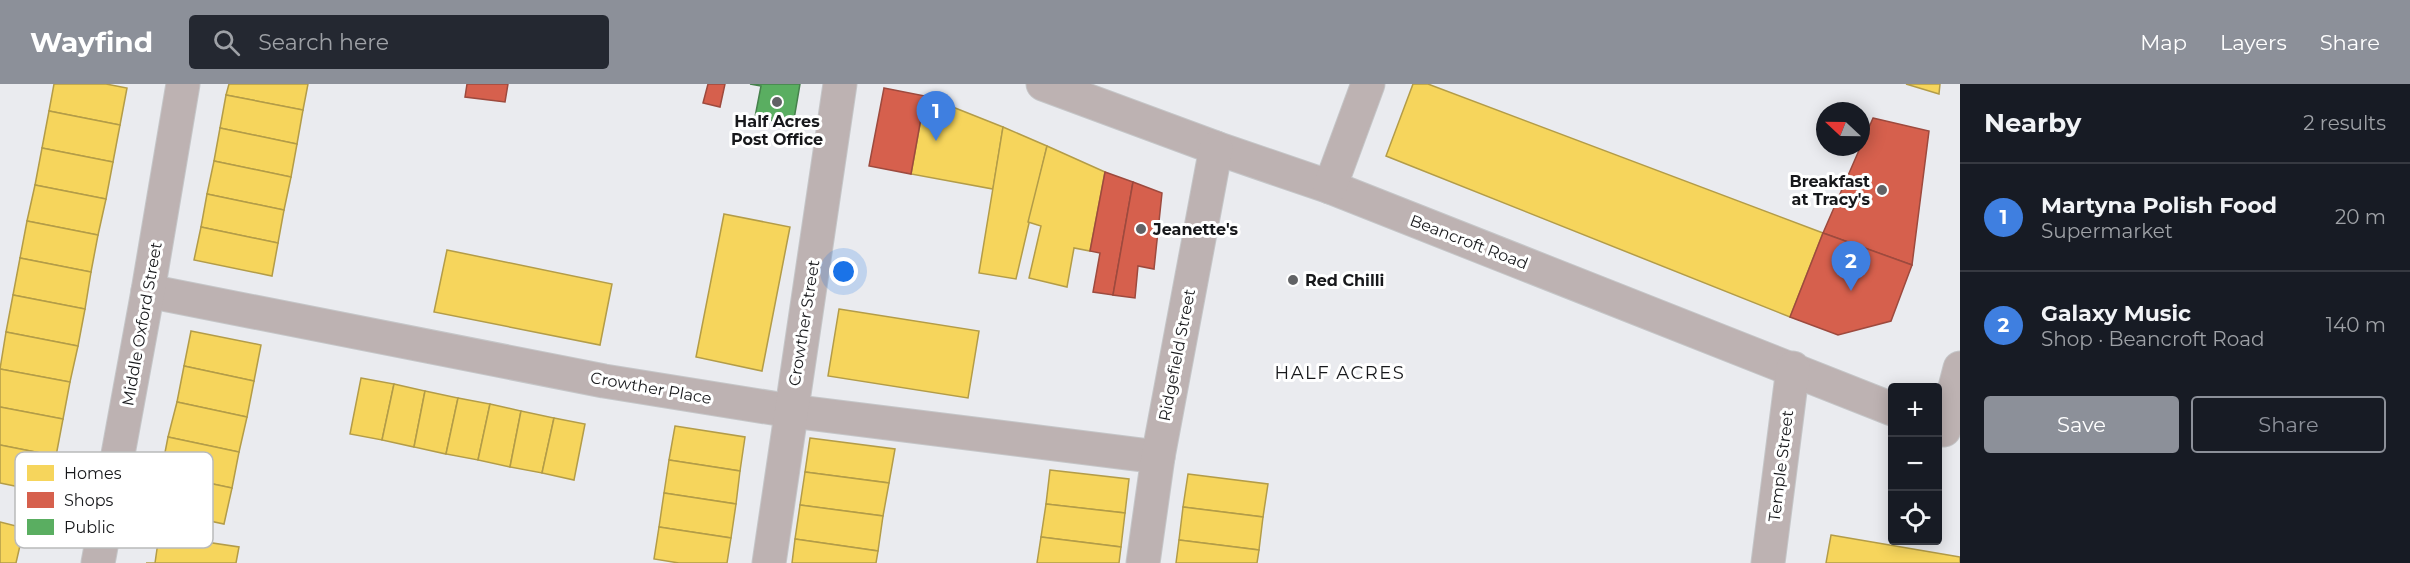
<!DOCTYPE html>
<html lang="en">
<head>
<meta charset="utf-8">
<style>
	body { margin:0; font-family:Montserrat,sans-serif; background:#242831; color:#f1f3f6 }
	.controls { position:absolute; right:18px; bottom:18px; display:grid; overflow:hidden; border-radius:6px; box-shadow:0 3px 15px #0003 }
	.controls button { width:54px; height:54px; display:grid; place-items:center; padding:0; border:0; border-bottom:2px solid #363941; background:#171b24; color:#f1f3f6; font:30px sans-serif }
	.compass { position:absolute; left:1816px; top:18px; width:54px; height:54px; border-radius:50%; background:#171b24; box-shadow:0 3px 15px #0003; rotate:292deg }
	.you { position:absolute; left:844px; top:188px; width:21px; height:21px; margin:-15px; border:4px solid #fff; border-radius:50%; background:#1a73e8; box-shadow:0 0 0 9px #1a73e833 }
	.badge { display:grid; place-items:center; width:39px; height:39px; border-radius:50%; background:#8c9099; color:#fff; font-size:20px; font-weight:700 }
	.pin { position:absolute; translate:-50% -50px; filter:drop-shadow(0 2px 3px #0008) }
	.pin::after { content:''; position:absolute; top:32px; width:21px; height:18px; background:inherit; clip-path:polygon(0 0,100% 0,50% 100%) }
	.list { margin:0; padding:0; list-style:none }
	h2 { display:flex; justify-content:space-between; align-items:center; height:78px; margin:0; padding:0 24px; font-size:26px }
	h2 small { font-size:20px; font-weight:400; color:#9ea1a6 }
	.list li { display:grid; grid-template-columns:39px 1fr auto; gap:18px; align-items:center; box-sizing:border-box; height:108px; padding:0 24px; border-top:2px solid #363941 }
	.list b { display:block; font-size:22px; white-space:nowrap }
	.list p { margin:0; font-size:20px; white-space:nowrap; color:#9ea1a6 }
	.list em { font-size:20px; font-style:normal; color:#9ea1a6 }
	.actions { display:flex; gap:12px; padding:18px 24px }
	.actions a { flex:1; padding:14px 0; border:2px solid #8c9099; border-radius:6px; text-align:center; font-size:21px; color:#8c9099 }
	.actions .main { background:#8c9099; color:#fff }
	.icon { flex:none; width:33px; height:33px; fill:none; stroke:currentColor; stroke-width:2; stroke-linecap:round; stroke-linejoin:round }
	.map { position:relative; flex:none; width:1960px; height:479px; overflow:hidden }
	header { display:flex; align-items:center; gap:36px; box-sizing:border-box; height:84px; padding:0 30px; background:#8c9099; color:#fff }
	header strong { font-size:28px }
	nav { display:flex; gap:33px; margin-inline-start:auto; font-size:21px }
	.search { width:420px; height:54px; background:#242831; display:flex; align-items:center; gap:15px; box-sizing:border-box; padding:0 21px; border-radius:6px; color:#9ea1a6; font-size:22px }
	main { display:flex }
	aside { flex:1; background:#171b24 }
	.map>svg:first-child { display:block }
</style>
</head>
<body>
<header>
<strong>Wayfind</strong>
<div class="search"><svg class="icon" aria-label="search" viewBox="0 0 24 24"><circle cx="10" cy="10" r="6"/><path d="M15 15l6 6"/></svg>Search here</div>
<nav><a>Map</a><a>Layers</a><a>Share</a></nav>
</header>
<main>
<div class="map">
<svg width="1960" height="479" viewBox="0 0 1960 479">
	<rect width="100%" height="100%" fill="#eaebef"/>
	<g fill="#f6d55c" stroke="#b39c48" stroke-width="1.5">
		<path d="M54 0H106L127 4 120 41 49 27Z"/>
		<path d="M229 0H308L303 26 226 11Z"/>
		<path d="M1413 0H1428L1823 149 1790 233 1386 72Z"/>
		<path d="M1906 0H1940L1939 10Z"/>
		<path d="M226 11 303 26 297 60 220 44Z"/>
		<path d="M925 12 1003 43 993 105 911 90Z"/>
		<path d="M49 27 120 41 113 78 42 64Z"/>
		<path d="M1003 43 1047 62 1016 195 979 189Z"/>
		<path d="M220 44 297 60 291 93 214 77Z"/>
		<path d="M1047 62 1105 88 1090 167 1074 164 1067 203 1029 194 1041 142 1028 138Z"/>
		<path d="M42 64 113 78 106 115 35 101Z"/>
		<path d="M214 77 291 93 284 126 207 110Z"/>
		<path d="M35 101 106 115 98 151 27 137Z"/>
		<path d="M207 110 284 126 278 159 201 143Z"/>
		<path d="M724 130 790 143 762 287 696 273Z"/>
		<path d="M27 137 98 151 91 188 20 174Z"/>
		<path d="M201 143 278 159 272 192 194 176Z"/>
		<path d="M447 166 612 200 600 261 434 228Z"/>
		<path d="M20 174 91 188 85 225 13 211Z"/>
		<path d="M13 211 85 225 78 262 6 248Z"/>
		<path d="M839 225 979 247 968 314 828 292Z"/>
		<path d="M191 247 261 261 254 297 184 282Z"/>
		<path d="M6 248 78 262 70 298 0 285Z"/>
		<path d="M184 282 254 297 247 333 177 318Z"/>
		<path d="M0 285 70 298 63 335 0 323Z"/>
		<path d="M361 294 394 300 382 356 350 350Z"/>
		<path d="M394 300 425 307 414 363 382 356Z"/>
		<path d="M425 307 458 314 446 370 414 363Z"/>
		<path d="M458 314 490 320 478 376 446 370Z"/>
		<path d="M177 318 247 333 239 368 168 353Z"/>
		<path d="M490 320 521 327 510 383 478 376Z"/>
		<path d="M0 323 63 335 56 372 0 361Z"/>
		<path d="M521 327 554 334 542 389 510 383Z"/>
		<path d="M554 334 585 340 574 396 542 389Z"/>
		<path d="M675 342 745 353 740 387 669 376Z"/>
		<path d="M168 353 239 368 232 404 161 389Z"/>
		<path d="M810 354 895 365 889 399 805 388Z"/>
		<path d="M0 361 56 372 49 409 0 399Z"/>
		<path d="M669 376 740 387 736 420 664 409Z"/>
		<path d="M1050 386 1129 395 1125 429 1046 420Z"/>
		<path d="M805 388 889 399 883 432 800 421Z"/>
		<path d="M161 389 232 404 224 440 154 425Z"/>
		<path d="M1188 390 1268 400 1263 433 1183 423Z"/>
		<path d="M664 409 736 420 731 454 659 443Z"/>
		<path d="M1046 420 1125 429 1121 463 1041 453Z"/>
		<path d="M800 421 883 432 878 467 795 455Z"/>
		<path d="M1183 423 1263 433 1259 466 1179 456Z"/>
		<path d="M0 438 24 444 16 479H0Z"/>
		<path d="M659 443 731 454 727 479H679L654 475Z"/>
		<path d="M159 451 239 463 236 479H146H155Z"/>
		<path d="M1831 451 1960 473V479H1826Z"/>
		<path d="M1041 453 1121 463 1119 479H1037Z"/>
		<path d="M795 455 878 467 876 479H792Z"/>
		<path d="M1179 456 1259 466 1257 479H1176Z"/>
	</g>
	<g fill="#d6604d" stroke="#9d4a3e" stroke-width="1.5">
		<path d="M467 0H508L505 18 465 13Z"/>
		<path d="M708 0H725L720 23 703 19Z"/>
		<path d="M884 4 925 12 911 90 869 82Z"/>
		<path d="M1873 34 1929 47 1912 181 1823 149Z"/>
		<path d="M1105 88 1133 98 1113 211 1093 208 1100 169 1090 167Z"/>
		<path d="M1133 98 1162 109 1154 185 1138 182 1135 214 1113 211Z"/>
		<path d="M1823 149 1912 181 1891 237 1838 251 1790 233Z"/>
	</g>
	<path fill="#5aae61" stroke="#46814c" stroke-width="1.5" d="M750 0H800L793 41 755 33 761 2Z"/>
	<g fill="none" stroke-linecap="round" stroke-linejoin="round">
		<defs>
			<g id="minor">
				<path d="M1043 0 1216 64 1330 103 1892 325"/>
				<path d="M1330 103 1368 0"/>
				<path d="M148 207 604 297 791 327 1158 373"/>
				<path d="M1944 346 1960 284"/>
				<path d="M98 479 148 207 183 0"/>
				<path d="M769 479 840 0"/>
				<path d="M1143 479 1158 373 1216 64"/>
				<path d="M1768 479 1793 284"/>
			</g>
		</defs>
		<use href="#minor" stroke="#c5c6c8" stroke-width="35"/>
		<use href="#minor" stroke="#bdb2b2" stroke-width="33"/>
	</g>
	<g fill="#616265" stroke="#fff" stroke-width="2">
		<circle cx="777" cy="18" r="6"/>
		<circle cx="1882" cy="106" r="6"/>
		<circle cx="1141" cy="145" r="6"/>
		<circle cx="1293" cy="196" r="6"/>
	</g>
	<g text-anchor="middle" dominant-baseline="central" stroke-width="6" stroke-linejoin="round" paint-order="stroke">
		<g font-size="16" font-weight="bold" fill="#17181b" stroke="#fff" text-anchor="start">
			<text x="777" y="37" text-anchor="middle">Half Acres<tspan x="777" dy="18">Post Office</tspan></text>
			<text x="1870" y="97" text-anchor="end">Breakfast<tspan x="1870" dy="18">at Tracy's</tspan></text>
			<text x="1153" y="145">Jeanette's</text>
			<text x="1305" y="196">Red Chilli</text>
		</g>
		<g font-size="16" fill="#17181b" stroke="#fff">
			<text transform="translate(1469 158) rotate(21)">Beancroft Road</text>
			<text transform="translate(804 239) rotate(-81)">Crowther Street</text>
			<text transform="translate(142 240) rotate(-80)">Middle Oxford Street</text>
			<text transform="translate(1177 271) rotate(-79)">Ridgefield Street</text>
			<text transform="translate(651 304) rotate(10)">Crowther Place</text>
			<text transform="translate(1781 382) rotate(-83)">Temple Street</text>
		</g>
		<g font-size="18" letter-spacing="1.5" fill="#17181b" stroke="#fff">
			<text x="1340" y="289">HALF ACRES</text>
		</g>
	</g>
	<rect x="15" y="368" width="198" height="96" rx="9" fill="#fff" stroke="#b9babb" stroke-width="1.5"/>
	<rect x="27" y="381" width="27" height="16" fill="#f6d55c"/>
	<rect x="27" y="408" width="27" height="16" fill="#d6604d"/>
	<rect x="27" y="435" width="27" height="16" fill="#5aae61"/>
	<g font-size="16" fill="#17181b">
		<text x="64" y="395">Homes</text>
		<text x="64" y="422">Shops</text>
		<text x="64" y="449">Public</text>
	</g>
</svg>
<div class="controls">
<button>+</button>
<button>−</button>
<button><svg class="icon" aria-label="locate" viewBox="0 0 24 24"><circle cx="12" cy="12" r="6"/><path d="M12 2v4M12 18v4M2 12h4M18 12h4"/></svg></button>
</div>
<svg class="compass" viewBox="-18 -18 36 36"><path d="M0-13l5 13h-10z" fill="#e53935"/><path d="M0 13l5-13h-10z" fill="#9ea1a6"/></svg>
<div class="you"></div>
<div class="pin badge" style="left:936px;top:57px;background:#3f7fe0">1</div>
<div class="pin badge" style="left:1851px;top:207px;background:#3f7fe0">2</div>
</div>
<aside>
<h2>Nearby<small>2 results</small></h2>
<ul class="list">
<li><span class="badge" style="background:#3f7fe0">1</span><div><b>Martyna Polish Food</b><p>Supermarket</p></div><em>20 m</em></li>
<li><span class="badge" style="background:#3f7fe0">2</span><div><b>Galaxy Music</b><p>Shop · Beancroft Road</p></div><em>140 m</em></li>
</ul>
<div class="actions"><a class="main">Save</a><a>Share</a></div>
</aside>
</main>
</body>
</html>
